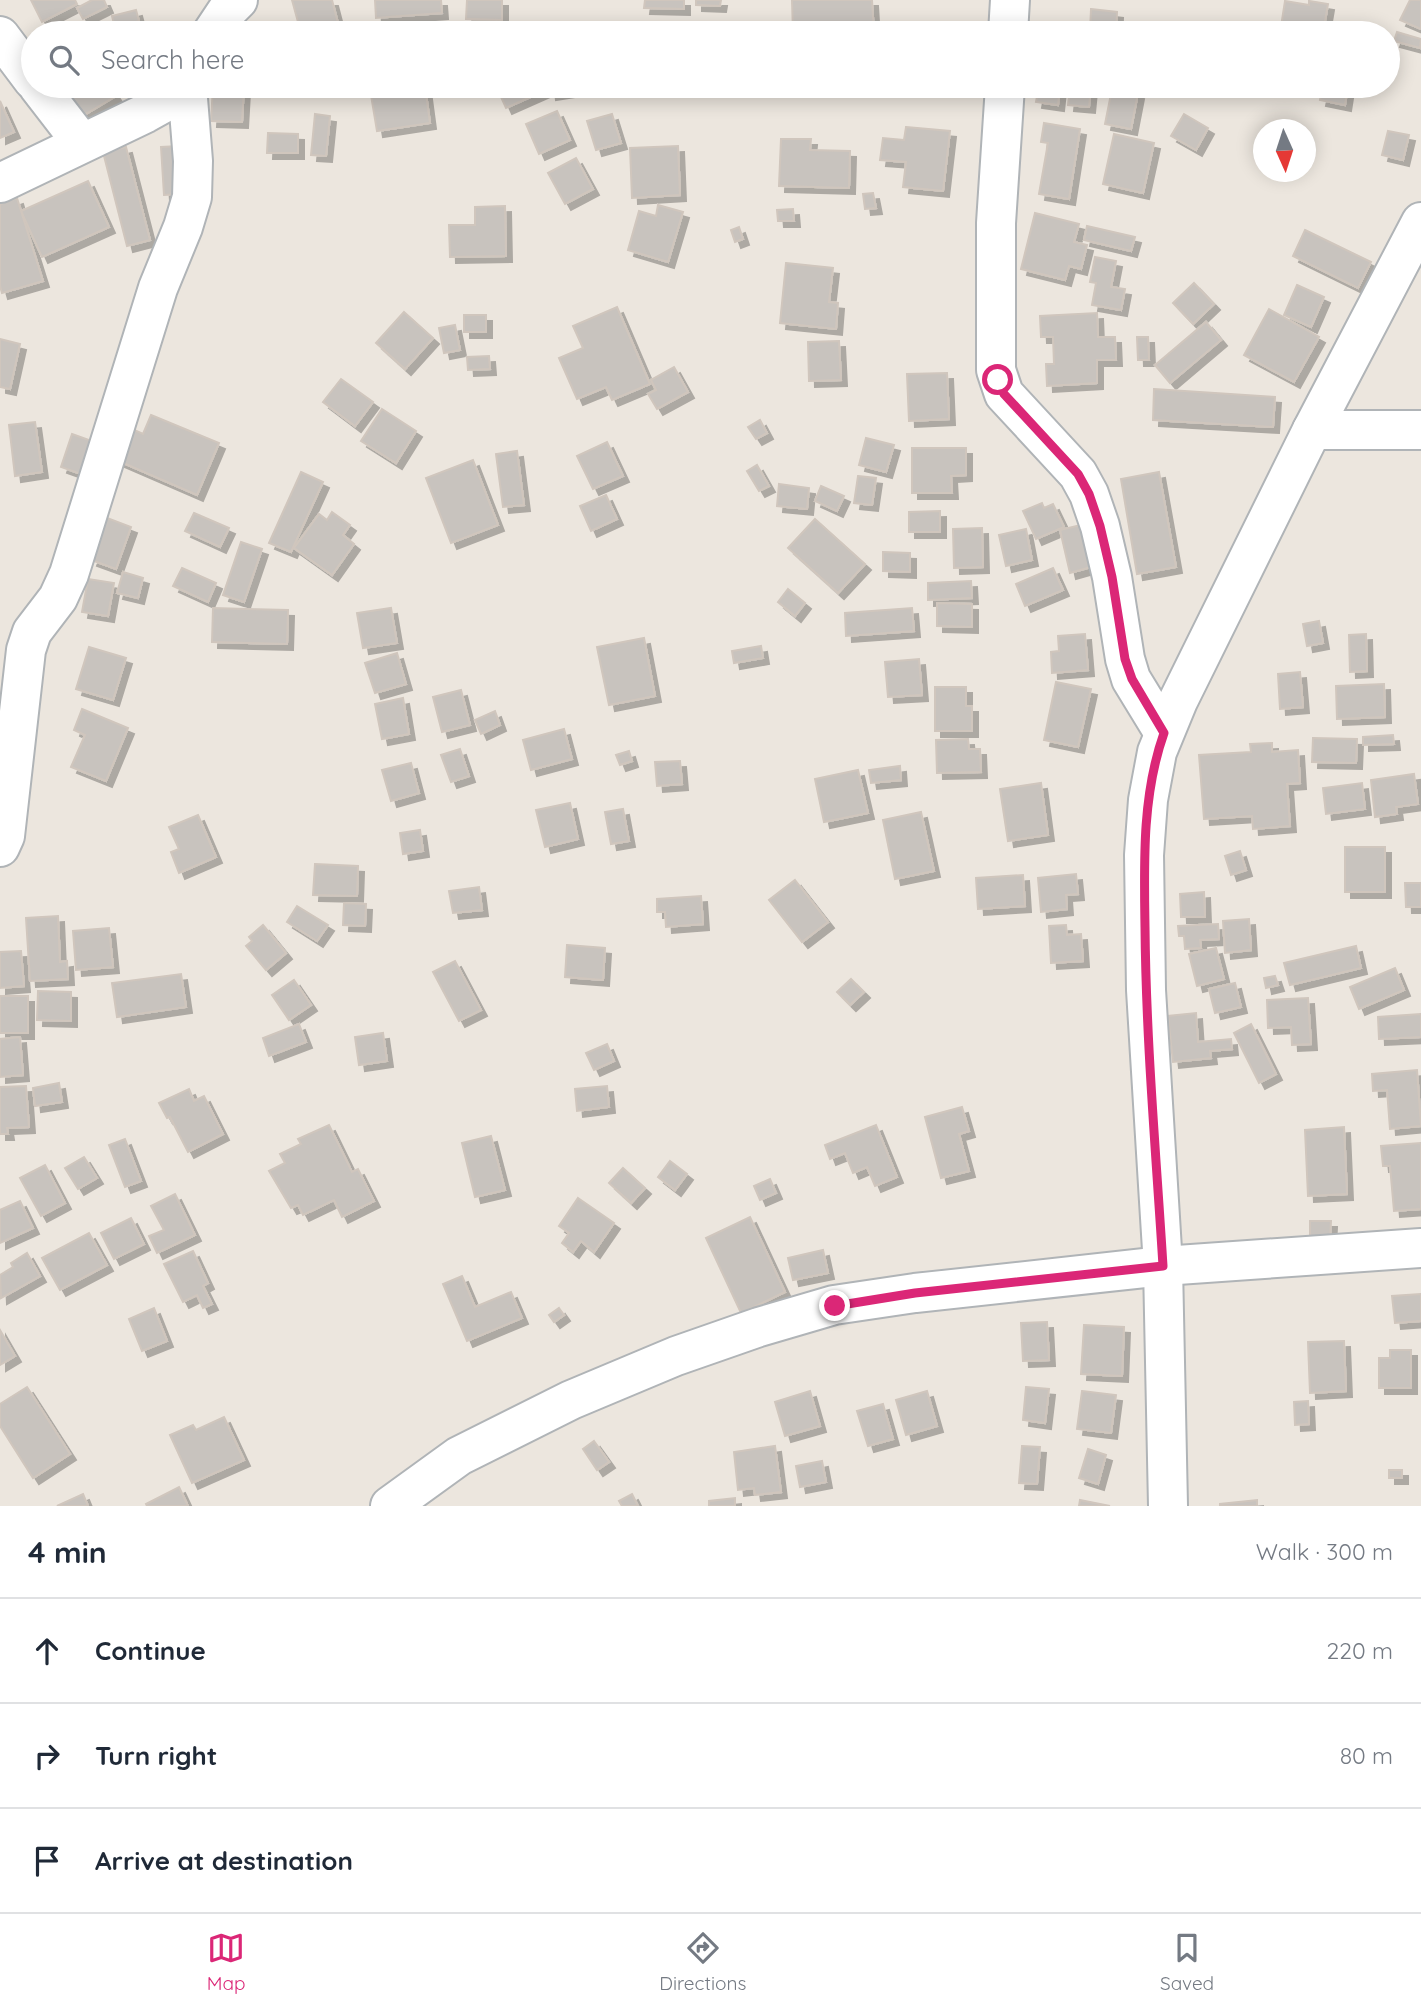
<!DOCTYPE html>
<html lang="en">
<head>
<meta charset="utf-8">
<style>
	body { margin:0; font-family:Quicksand,sans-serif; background:#f2f2f3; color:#1f2937 }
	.compass { position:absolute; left:1253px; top:119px; width:63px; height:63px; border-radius:50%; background:#fff; box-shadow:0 4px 18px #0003; rotate:177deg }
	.stop { position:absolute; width:21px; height:21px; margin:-16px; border:5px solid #db2777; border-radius:50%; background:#fff }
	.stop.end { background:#db2777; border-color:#fff; box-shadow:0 2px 7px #0008 }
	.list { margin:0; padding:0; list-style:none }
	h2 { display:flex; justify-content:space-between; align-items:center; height:91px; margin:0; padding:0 28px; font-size:30px }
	h2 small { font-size:23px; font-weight:400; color:#747a83 }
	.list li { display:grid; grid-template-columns:46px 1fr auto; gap:21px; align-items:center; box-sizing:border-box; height:105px; padding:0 28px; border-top:2px solid #e0e1e3 }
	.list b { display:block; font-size:26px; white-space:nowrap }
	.list em { font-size:23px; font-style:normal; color:#747a83 }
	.icon { flex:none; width:38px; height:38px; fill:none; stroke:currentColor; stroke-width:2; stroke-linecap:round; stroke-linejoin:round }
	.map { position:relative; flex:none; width:1421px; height:1506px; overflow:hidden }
	.search { position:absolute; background:#fff; box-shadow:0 4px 18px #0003; left:21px; right:21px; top:21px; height:77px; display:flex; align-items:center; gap:18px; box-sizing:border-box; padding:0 24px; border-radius:38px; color:#747a83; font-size:26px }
	.sheet { height:406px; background:#fff }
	nav { display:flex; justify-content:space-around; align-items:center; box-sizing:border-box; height:98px; border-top:2px solid #e0e1e3; background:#fff; font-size:19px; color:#747a83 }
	nav a { display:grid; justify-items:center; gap:4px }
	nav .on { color:#db2777 }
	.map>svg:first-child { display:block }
</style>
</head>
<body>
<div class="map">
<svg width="1421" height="1506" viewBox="0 0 1421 1506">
	<defs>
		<filter id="shadow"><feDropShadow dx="6" dy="6" stdDeviation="0" flood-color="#0004"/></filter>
	</defs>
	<rect width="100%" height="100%" fill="#ece6de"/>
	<g fill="#c8c3be" stroke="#d0c6bd" stroke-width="2" filter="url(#shadow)">
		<path d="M31 0H75L77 4 42 22Z"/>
		<path d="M92 0H104L107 7 83 19 77 8Z"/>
		<path d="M292 0H332L338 23 301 33Z"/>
		<path d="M375 0H441L442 13 376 18Z"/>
		<path d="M467 0H502V20L466 19Z"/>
		<path d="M645 0H684V9L644 8Z"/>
		<path d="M696 0H721L720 6 696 5Z"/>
		<path d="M792 0H872L874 33H793Z"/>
		<path d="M1410 0H1421V29L1400 20Z"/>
		<path d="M1285 1 1309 5V1L1328 4 1323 33H1280Z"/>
		<path d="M1091 9 1117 12 1116 33 1090 32Z"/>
		<path d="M136 10 139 21 115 28 112 16Z"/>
		<path d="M923 29H946L945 33H923Z"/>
		<path d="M1397 32 1421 39 1420 48 1394 41Z"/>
		<path d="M57 86H109L116 96 74 121Z"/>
		<path d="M213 86 244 87 242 122 211 121Z"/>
		<path d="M393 86H425L430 123 377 131 370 89Z"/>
		<path d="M496 86H541L544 91 506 108Z"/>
		<path d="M549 86H576V90L550 94Z"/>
		<path d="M1039 86H1060L1058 105 1036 102Z"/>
		<path d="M1070 86H1091L1089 107 1068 105Z"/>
		<path d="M1323 86H1348L1345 105 1320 100Z"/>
		<path d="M1112 89 1138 93 1131 129 1105 124Z"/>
		<path d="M0 101 14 132 0 138Z"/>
		<path d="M557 111 570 140 539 154 526 124Z"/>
		<path d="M315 114 330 116 326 156 311 155Z"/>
		<path d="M612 114 621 143 596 150 587 121Z"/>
		<path d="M1184 114 1208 128 1196 150 1171 136Z"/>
		<path d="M1044 123 1080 129 1069 199 1039 194 1048 143 1041 142Z"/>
		<path d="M906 127 950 131 943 191 903 187 906 162 880 160 883 138 904 140Z"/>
		<path d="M1388 131 1409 135 1403 160 1382 155Z"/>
		<path d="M268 133 298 134V153H267Z"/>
		<path d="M1114 134 1154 143 1143 193 1103 184Z"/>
		<path d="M781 139H811L810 150 850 151 849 188 779 186Z"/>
		<path d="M179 146 182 194 164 195 161 147Z"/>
		<path d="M678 146 680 195 632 198 630 148Z"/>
		<path d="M126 147 150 240 127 246 103 152Z"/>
		<path d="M576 158 593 189 565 204 548 173Z"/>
		<path d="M88 181 109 227 42 257 21 211Z"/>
		<path d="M873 193 876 208 865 209 863 194Z"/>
		<path d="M17 198 43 281 2 293 0 286V204Z"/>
		<path d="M658 205 683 212 668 262 628 250 639 211 656 216Z"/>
		<path d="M505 206 506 256 450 257 449 225H475V207Z"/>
		<path d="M793 209 794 221H778L777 210Z"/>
		<path d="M1035 213 1079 224 1074 242 1087 245 1081 269 1069 266 1065 280 1021 269Z"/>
		<path d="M1087 226 1135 237 1131 251 1084 240Z"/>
		<path d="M739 227 743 239 735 242 731 230Z"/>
		<path d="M1305 230 1371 262 1358 288 1293 256Z"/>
		<path d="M1095 257 1116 261 1111 287 1125 289 1121 310 1092 305 1096 283 1090 282Z"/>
		<path d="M786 263 833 268 829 302 838 303 836 329 780 323Z"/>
		<path d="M1194 283 1214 304 1193 324 1173 303Z"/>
		<path d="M1297 285 1324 297 1311 327 1284 315Z"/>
		<path d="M617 307 650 384 612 400 606 387 577 399 559 358 583 348 573 326Z"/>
		<path d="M1269 309 1319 337 1294 382 1244 355Z"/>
		<path d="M404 312 433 338 405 369 376 343Z"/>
		<path d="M1097 313 1098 337H1115L1116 360H1097V383L1047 386 1046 364H1054L1053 337H1041L1040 316Z"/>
		<rect x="464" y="315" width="22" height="17"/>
		<path d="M1206 322 1221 340 1170 383 1155 365Z"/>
		<path d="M455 325 460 350 444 353 439 328Z"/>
		<path d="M1137 337H1148L1149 360H1138Z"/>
		<path d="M0 339 20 344 10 389 0 387Z"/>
		<path d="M839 341 841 380 809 381 808 342Z"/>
		<path d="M489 356 490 369 468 370 467 357Z"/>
		<path d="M674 367 688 392 657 409 648 394 656 390 651 380Z"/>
		<path d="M947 373 949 419 909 421 907 374Z"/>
		<path d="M341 379 373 402 355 426 323 402Z"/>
		<path d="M1154 389 1275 397 1273 427 1153 420Z"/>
		<path d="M382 409 416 431 396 463 361 441Z"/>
		<path d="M151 415 219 443 197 495 114 459 128 427 143 434Z"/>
		<path d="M760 420 767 433 756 439 748 427Z"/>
		<path d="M35 422 42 472 15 476 9 425Z"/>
		<path d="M72 434 92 441 81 474 61 467Z"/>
		<path d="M866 438 894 445 886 472 859 465Z"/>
		<path d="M607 442 623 476 593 489 577 456Z"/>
		<path d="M912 448H966V475L951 476 952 493H912Z"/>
		<path d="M517 451 524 505 503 507 496 454Z"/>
		<path d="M473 460 498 525 451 543 426 478Z"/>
		<path d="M757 465 769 486 759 491 747 471Z"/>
		<path d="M301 472 323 482 291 552 269 543Z"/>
		<path d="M1159 472 1176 567 1137 574 1121 479Z"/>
		<path d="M858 476 876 478 872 505 854 503Z"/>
		<path d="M779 484 809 488 807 509 777 506Z"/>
		<path d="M821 486 844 496 837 511 815 501Z"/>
		<path d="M606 495 617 519 591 531 580 506Z"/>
		<path d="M1042 503 1044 508 1053 504 1064 527 1036 539 1023 511Z"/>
		<path d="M940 511V532H909V512Z"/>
		<path d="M332 512 350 525 343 535 354 544 332 575 294 548 319 514 327 520Z"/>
		<path d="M194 513 229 528 220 547 185 531Z"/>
		<path d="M107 518 131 527 116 569 91 560Z"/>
		<path d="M815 519 865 564 838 593 788 548Z"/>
		<path d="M1081 525 1091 567 1070 573 1060 530Z"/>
		<path d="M982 528 983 567 954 568 953 529Z"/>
		<path d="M1026 529 1032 560 1006 566 999 535Z"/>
		<path d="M241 542 262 549 244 602 223 595Z"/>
		<path d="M883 552 910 553V572L883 571Z"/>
		<path d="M182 568 216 583 208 602 173 586Z"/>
		<path d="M1053 568 1063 590 1025 606 1016 584Z"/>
		<path d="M123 572 143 578 138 598 117 593Z"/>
		<path d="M88 579 114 583 108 616 82 612Z"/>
		<path d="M971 581 972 598 928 600V583Z"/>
		<path d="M788 589 805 603 795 616 778 602Z"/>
		<path d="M937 603 972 604V627L937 626Z"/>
		<path d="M213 608 288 610 287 644 212 642Z"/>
		<path d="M391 608 397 643 363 648 357 613Z"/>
		<path d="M912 608 914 631 846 636 845 613Z"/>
		<path d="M1319 621 1323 643 1307 646 1303 624Z"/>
		<path d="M1085 634 1088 670 1052 673 1051 652 1059 651 1058 636Z"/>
		<path d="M1366 634 1367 671 1350 672 1349 635Z"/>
		<path d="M644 638 655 696 609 705 597 647Z"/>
		<path d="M761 646 763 658 734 663 732 651Z"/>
		<path d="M89 647 126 658 113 700 76 689Z"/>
		<path d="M397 653 406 684 375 693 365 663Z"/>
		<path d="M919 659 922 695 888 697 885 662Z"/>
		<path d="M1300 672 1303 707 1280 709 1278 674Z"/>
		<path d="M1056 682 1091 689 1078 747 1044 740Z"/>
		<path d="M1384 684 1385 717 1337 719 1336 686Z"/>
		<path d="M935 687H966V706H972V731H935Z"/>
		<path d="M461 690 470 725 442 732 433 697Z"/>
		<path d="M403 698 409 734 382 739 375 704Z"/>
		<path d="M82 709 128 728 106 781 71 767 85 735 74 730Z"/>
		<path d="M495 711 500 725 481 734 475 720Z"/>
		<path d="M564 729 572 759 531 770 523 740Z"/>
		<path d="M1393 735 1394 744 1363 745V737Z"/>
		<path d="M1313 738 1357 739 1356 763 1312 762Z"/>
		<path d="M968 739 969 749H980L981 772 937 773 936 740Z"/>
		<path d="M1272 743V752L1298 750 1300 783 1287 784 1290 826 1253 829 1252 816 1204 819 1199 755 1251 752 1250 744Z"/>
		<path d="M460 749 469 776 451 782 441 755Z"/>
		<path d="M629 751 632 761 620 765 616 755Z"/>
		<path d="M680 761 682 784 657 786 655 762Z"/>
		<path d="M411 763 419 793 391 801 382 770Z"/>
		<path d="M900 766 901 780 871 783 869 770Z"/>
		<path d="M858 770 868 813 824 822 815 779Z"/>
		<path d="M1414 774 1418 804 1396 807 1397 814 1375 817 1371 780Z"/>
		<path d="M1041 783 1048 835 1008 841 1000 789Z"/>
		<path d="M1362 783 1365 809 1326 814 1323 788Z"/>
		<path d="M570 803 578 839 545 847 536 810Z"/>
		<path d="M623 809 629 841 611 844 605 812Z"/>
		<path d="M921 812 934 871 895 879 883 820Z"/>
		<path d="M198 815 216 857 179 873 171 852 179 849 169 827Z"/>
		<path d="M420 830 423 851 403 854 400 833Z"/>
		<rect x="1345" y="847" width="40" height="45"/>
		<path d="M1240 851 1246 870 1231 875 1225 856Z"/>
		<path d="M315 864 358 866 357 896 313 895Z"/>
		<path d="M1076 874 1078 894 1066 895 1067 909 1041 912 1038 878Z"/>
		<path d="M1023 875 1025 906 978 909 976 878Z"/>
		<path d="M795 880 828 922 802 942 769 900Z"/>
		<path d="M1405 883H1421V907H1406Z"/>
		<path d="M479 887 482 910 453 913 449 891Z"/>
		<path d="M1204 892 1205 917H1181L1180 894Z"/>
		<path d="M701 896 703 924 666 927 665 912H657V899Z"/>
		<path d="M344 903 366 904 365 926 343 925Z"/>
		<path d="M297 906 328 925 317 941 287 922Z"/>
		<path d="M58 916 60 962 67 961 68 979 30 981 26 918Z"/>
		<path d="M1249 919 1251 950 1225 953 1223 921Z"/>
		<path d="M1218 924 1219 939 1200 940 1201 948 1185 949 1184 936H1179L1178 926Z"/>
		<path d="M263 925 286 953 266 970 246 946 252 941 249 937Z"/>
		<path d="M1066 925 1067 935 1081 934 1083 961 1051 963 1049 926Z"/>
		<path d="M109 928 113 967 76 970 73 931Z"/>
		<path d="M567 945 605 948 603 980 565 977Z"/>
		<path d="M1356 946 1361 968 1290 985 1284 963Z"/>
		<path d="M1216 948 1224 979 1197 986 1189 954Z"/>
		<path d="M21 951 24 986 0 988V952Z"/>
		<path d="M455 961 481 1010 459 1021 433 972Z"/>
		<path d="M1395 968 1404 990 1359 1009 1350 987Z"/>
		<path d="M181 974 186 1007 117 1017 112 983Z"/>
		<path d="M1275 976 1278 985 1266 988 1264 978Z"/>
		<path d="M851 979 864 992 850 1005 837 992Z"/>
		<path d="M294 980 311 1005 289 1020 272 995Z"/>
		<path d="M1235 983 1241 1007 1215 1013 1209 989Z"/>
		<path d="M38 991 71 992V1021L37 1020Z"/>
		<rect x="0" y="996" width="28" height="37"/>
		<path d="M1308 998 1311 1044 1292 1045 1291 1027 1268 1028 1267 1000Z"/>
		<path d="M1196 1013 1198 1042 1231 1039 1232 1049 1210 1051 1211 1058 1173 1062 1168 1016Z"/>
		<path d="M1421 1014V1037L1379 1039 1378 1017Z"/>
		<path d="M299 1024 306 1042 269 1056 263 1038Z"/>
		<path d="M1251 1024 1276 1074 1259 1083 1234 1033Z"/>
		<path d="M383 1033 387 1061 359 1065 355 1037Z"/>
		<path d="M20 1037 23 1075 0 1077V1039Z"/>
		<path d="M607 1044 614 1061 594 1070 586 1053Z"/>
		<path d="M1417 1070 1421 1126 1390 1129 1387 1090 1373 1091 1372 1074Z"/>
		<path d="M59 1083 62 1102 35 1106 33 1088Z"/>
		<path d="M26 1086 29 1127 7 1128 8 1134H0V1087Z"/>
		<path d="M607 1086 609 1107 577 1111 575 1089Z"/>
		<path d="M189 1089 194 1101 204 1096 223 1134 188 1152 170 1117 167 1118 159 1103Z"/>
		<path d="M962 1107 969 1131 959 1134 969 1171 941 1178 925 1117Z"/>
		<path d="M329 1125 352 1172 358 1169 374 1201 342 1217 334 1200 303 1215 298 1205 291 1208 269 1171 285 1163 280 1154 301 1144 298 1139Z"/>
		<path d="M876 1125 897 1177 875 1186 867 1167 853 1173 845 1153 830 1159 825 1145Z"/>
		<path d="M1344 1127 1347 1194 1308 1196 1305 1130Z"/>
		<path d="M491 1136 505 1190 475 1197 462 1143Z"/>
		<path d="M125 1139 141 1181 125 1187 109 1145Z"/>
		<path d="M1421 1143V1209L1394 1211 1390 1166H1383L1381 1146Z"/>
		<path d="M84 1157 97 1178 78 1189 65 1168Z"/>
		<path d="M670 1161 687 1174 675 1190 658 1177Z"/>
		<path d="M45 1165 65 1203 41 1216 20 1178Z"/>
		<path d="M623 1168 645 1188 631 1203 609 1183Z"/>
		<path d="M770 1179 776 1193 760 1200 754 1186Z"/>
		<path d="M175 1194 195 1235 157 1253 149 1236 164 1230 151 1206Z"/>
		<path d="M578 1198 614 1223 594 1252 581 1241 573 1252 562 1243 569 1233 559 1226Z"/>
		<path d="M20 1201 33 1228 0 1243V1210Z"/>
		<path d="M750 1217 785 1292 741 1313 706 1238Z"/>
		<path d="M131 1218 144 1244 114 1259 101 1233Z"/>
		<path d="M1310 1221H1331L1330 1240 1310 1239Z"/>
		<path d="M89 1233 107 1265 60 1290 42 1258Z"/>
		<path d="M823 1250 828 1273 793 1280 788 1258Z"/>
		<path d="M193 1251 208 1283 203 1286 212 1304 203 1308 197 1295 183 1302 164 1264Z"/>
		<path d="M27 1253 40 1276 1 1298 0 1275 13 1267 11 1263Z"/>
		<path d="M462 1276 475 1307 511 1292 522 1318 467 1341 443 1284Z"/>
		<path d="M1421 1294V1321L1395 1323 1392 1296Z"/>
		<path d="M154 1308 167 1341 142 1351 129 1319Z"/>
		<path d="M559 1308 564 1315 554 1322 549 1315Z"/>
		<path d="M1047 1322 1049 1360 1023 1361 1021 1323Z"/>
		<path d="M1084 1325 1124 1327 1122 1376 1081 1374Z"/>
		<path d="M0 1330 15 1356 0 1365Z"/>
		<path d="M1344 1341 1346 1391 1310 1393 1308 1342Z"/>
		<path d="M1390 1350H1411V1388H1379V1358H1390Z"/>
		<path d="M27 1387 70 1454 33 1478 0 1426V1404Z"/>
		<path d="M1026 1387 1049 1389 1045 1423 1023 1420Z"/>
		<path d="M810 1391 820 1426 785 1436 775 1402Z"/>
		<path d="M927 1391 937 1426 906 1435 896 1400Z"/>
		<path d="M1082 1391 1116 1395 1111 1433 1077 1429Z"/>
		<path d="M1308 1401 1309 1424 1295 1425 1294 1402Z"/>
		<path d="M883 1404 893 1439 868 1446 857 1411Z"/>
		<path d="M224 1417 244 1460 192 1483 170 1435 193 1425 196 1430Z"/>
		<path d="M594 1441 609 1462 597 1470 583 1449Z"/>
		<path d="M775 1446 781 1492 755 1495 754 1488 738 1490 734 1452Z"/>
		<path d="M1022 1446 1040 1447 1037 1484 1019 1483Z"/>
		<path d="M1088 1449 1106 1455 1098 1484 1079 1478Z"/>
		<path d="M822 1461 826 1482 800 1487 796 1466Z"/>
		<rect x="1389" y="1470" width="13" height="8"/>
		<path d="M179 1487 188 1506H147L146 1504Z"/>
		<path d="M83 1494 88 1506H57Z"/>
		<path d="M632 1494 638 1506H622L619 1501Z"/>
		<path d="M735 1498V1506H709V1501Z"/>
		<path d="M1080 1500 1110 1506H1079Z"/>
		<path d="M1257 1500V1506H1220V1504Z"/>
	</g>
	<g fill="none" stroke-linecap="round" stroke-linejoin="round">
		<defs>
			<g id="minor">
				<path d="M212 33 226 12 238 0"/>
				<path d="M1008 33 1010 0"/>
				<path d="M0 36 33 80"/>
				<path d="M38 86 82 143"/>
				<path d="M1005 86 996 223V370L1004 394 1078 474 1089 494 1100 526 1112 577 1125 659 1131 679 1164 733"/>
				<path d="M0 183 146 113 164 103 183 86"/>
				<path d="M1312 430H1421"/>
				<path d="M0 847 5 836 26 650 32 632 58 598 69 574 158 288 183 227 192 197 193 161 187 86"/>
				<path d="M390 1506 459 1456 571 1400 676 1356 759 1327 834 1305 915 1293 1163 1266 1421 1248"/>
				<path d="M1168 1506 1163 1266 1146 990 1144 855 1148 800 1157 752 1178 701 1312 430 1421 222"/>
			</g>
		</defs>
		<use href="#minor" stroke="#b0b4b7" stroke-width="42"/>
		<use href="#minor" stroke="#fff" stroke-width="38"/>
	</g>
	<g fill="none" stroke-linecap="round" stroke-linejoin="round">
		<path stroke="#db2777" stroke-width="9" d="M835 1306 915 1293 1163 1266C1156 1153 1146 1040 1145 927 1144 862 1142 795 1164 733L1132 679 1125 659 1112 577 1100 526 1089 494 1078 474 1004 394 998 380"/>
	</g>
</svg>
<svg class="compass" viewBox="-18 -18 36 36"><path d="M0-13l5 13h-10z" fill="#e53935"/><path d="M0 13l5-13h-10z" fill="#747a83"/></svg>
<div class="stop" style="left:998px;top:380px"></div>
<div class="stop end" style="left:835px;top:1306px"></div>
<div class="search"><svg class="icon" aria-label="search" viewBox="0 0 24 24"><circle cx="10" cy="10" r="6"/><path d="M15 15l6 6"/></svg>Search here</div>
</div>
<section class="sheet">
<h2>4 min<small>Walk · 300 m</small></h2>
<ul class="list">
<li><svg class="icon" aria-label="ahead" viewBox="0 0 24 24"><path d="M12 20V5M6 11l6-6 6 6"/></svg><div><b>Continue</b></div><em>220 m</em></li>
<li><svg class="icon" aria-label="right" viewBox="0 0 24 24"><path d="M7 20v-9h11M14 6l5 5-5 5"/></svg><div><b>Turn right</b></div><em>80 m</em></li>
<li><svg class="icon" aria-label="arrive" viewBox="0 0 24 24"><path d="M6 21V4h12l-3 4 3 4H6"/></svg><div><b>Arrive at destination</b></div></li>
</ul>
</section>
<nav>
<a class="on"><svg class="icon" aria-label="map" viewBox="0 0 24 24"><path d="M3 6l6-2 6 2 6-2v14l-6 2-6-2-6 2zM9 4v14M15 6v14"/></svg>Map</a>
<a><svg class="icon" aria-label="directions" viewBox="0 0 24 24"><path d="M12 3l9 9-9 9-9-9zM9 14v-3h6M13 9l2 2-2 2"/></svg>Directions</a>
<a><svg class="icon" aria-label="saved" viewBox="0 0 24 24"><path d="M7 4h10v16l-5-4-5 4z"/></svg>Saved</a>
</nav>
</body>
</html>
